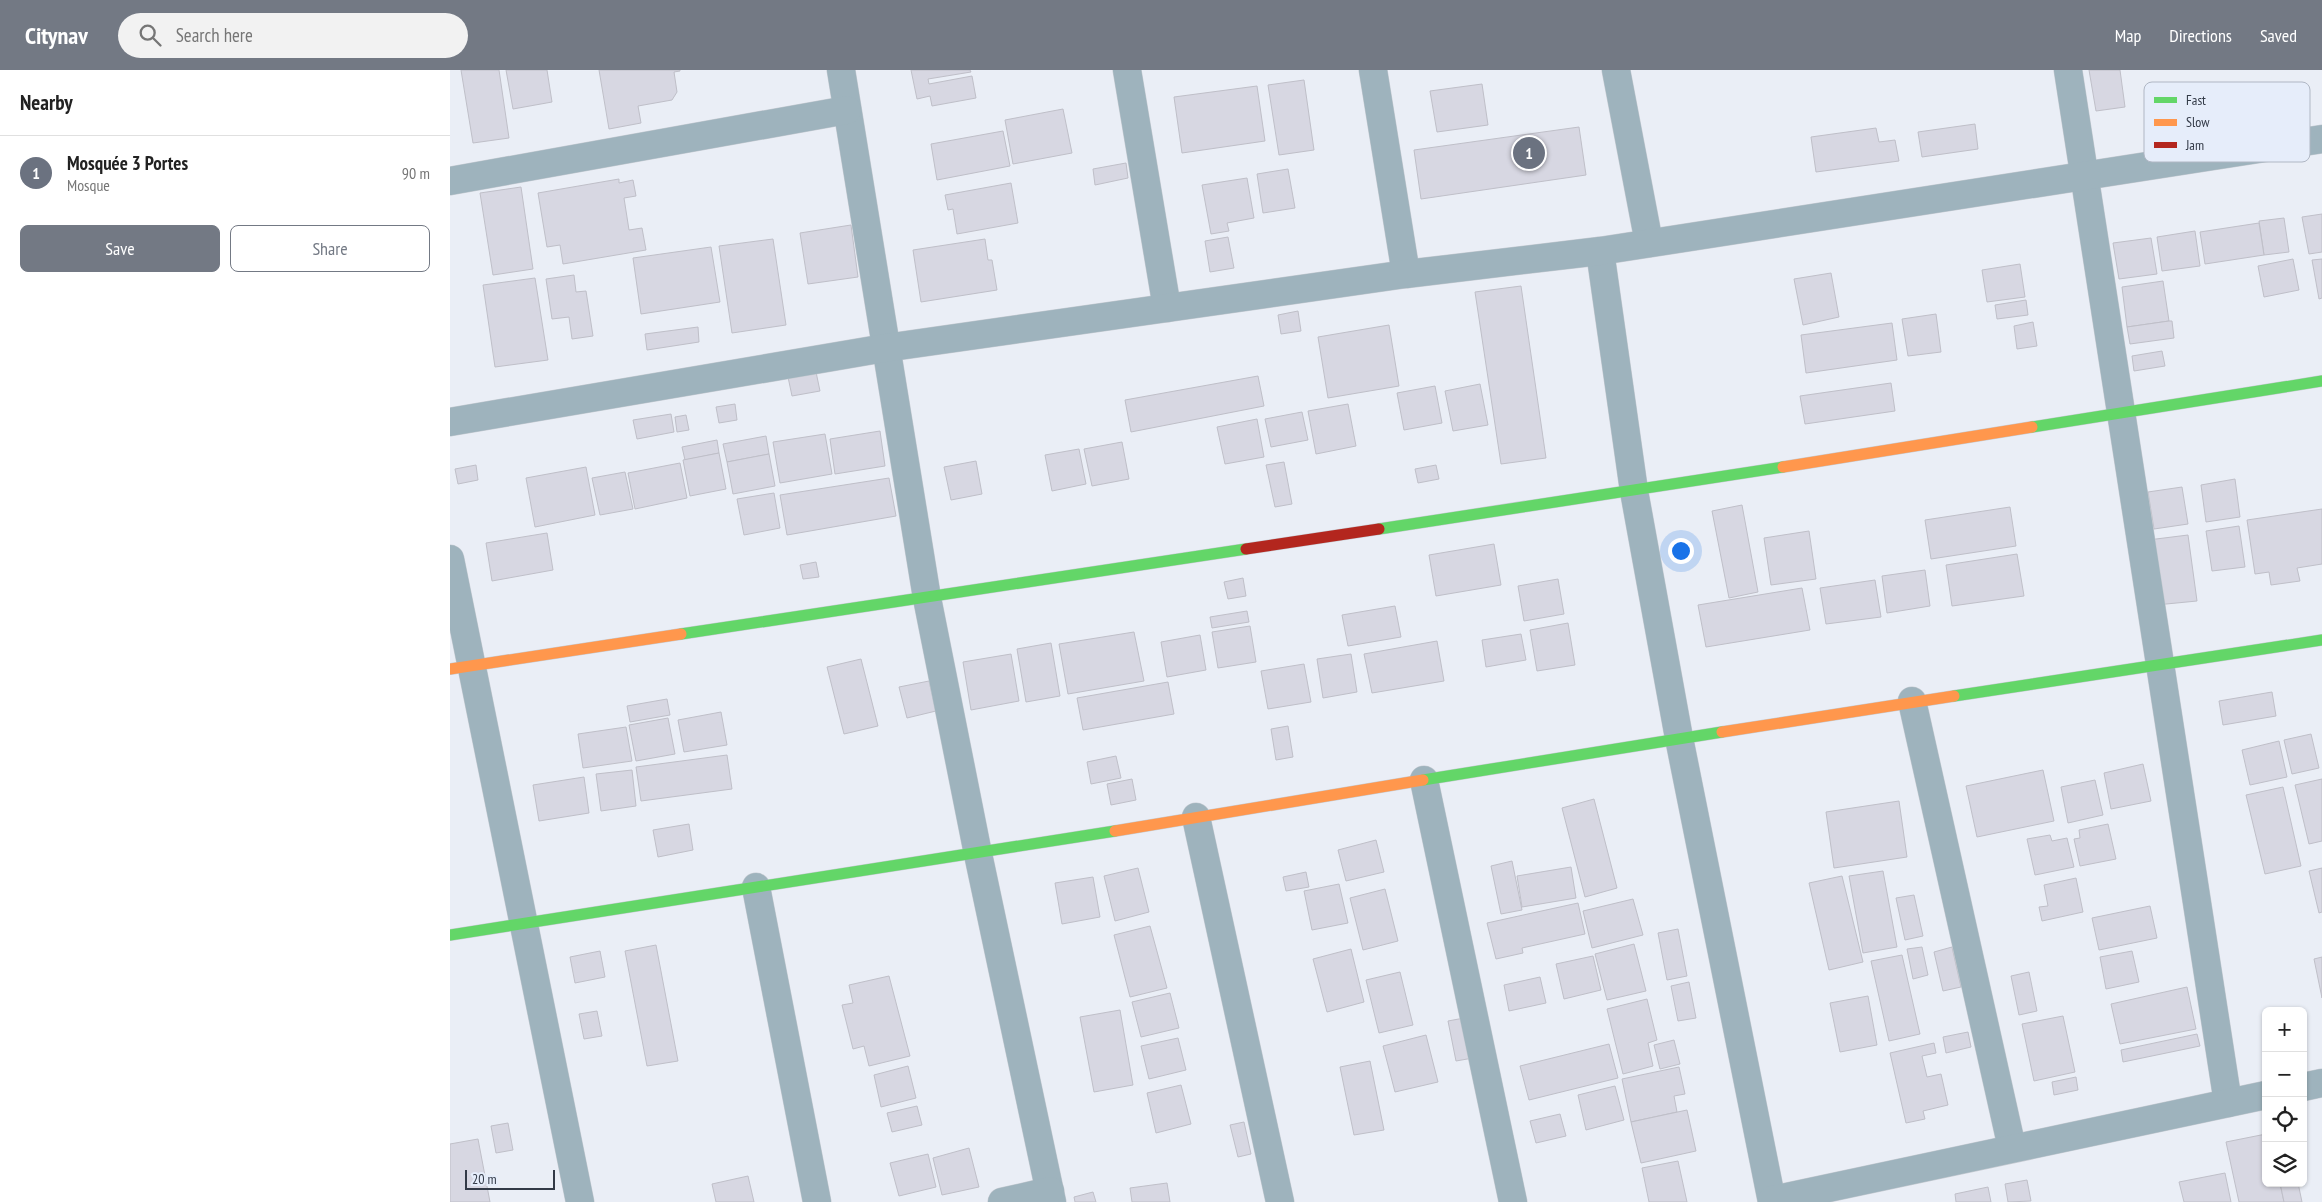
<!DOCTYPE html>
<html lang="en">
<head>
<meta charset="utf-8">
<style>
	body { margin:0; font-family:"PT Sans Narrow",sans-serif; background:#f2f2f2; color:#222 }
	.controls { position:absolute; right:15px; bottom:15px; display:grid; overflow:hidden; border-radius:8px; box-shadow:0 1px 4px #0004 }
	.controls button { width:45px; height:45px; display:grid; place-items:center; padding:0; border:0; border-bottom:1px solid #e0e0e0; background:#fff; color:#222; font:25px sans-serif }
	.scale { position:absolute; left:15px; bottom:12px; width:90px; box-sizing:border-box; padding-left:5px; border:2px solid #333a47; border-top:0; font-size:14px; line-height:18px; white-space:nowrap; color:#333a47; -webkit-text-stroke:4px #e6edfa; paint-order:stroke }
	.you { position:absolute; left:1230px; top:480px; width:18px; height:18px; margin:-12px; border:4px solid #fff; border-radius:50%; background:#1a73e8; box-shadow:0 0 0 8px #1a73e833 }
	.badge { display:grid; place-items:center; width:32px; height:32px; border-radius:50%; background:#737984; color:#fff; font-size:16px; font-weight:700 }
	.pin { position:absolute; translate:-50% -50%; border:2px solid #fff; box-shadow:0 1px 5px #0006 }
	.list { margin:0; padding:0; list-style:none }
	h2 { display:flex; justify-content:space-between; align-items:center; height:65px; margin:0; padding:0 20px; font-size:21px }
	h2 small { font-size:16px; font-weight:400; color:#767676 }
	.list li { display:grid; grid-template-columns:32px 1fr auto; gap:15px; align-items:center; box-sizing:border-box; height:75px; padding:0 20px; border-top:1px solid #e0e0e0 }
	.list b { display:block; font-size:19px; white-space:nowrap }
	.list p { margin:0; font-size:16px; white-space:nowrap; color:#767676 }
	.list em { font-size:16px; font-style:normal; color:#767676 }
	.actions { display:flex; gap:10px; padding:15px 20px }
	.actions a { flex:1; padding:11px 0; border:1px solid #737984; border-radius:8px; text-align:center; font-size:18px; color:#737984 }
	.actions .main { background:#737984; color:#fff }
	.icon { flex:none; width:28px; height:28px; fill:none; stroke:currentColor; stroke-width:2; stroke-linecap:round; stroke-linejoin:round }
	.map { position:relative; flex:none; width:1872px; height:1132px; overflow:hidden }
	header { display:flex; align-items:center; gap:30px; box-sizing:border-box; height:70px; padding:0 25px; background:#737984; color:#fff }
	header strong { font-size:24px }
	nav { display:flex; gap:28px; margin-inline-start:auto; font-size:18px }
	.search { width:350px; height:45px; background:#f2f2f2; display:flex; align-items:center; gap:12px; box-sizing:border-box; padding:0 18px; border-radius:28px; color:#767676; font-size:19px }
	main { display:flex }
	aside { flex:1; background:#fff }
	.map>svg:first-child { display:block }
</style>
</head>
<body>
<header>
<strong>Citynav</strong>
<div class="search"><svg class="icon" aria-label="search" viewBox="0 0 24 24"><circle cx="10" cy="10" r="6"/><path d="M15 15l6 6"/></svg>Search here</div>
<nav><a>Map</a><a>Directions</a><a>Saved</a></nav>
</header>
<main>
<aside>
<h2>Nearby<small></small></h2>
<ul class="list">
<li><span class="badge" style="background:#6b7280">1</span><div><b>Mosquée 3 Portes</b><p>Mosque</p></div><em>90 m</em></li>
</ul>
<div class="actions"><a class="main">Save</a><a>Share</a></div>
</aside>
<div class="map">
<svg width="1872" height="1132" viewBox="0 0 1872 1132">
	<rect width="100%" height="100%" fill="#eaeef6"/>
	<g fill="#d7d7e2" stroke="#bfbfc8">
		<path d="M11 0H49L59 68 23 73Z"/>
		<path d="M56 0H97L102 32 63 39Z"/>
		<path d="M149 0H230V1L224 2 227 22 222 30 188 36 191 53 159 59Z"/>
		<path d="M461 0H520L521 2 478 9 479 14 522 6 526 28 482 36 480 26 467 29Z"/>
		<path d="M1639 0H1670L1675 37 1646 41Z"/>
		<path d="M854 10 864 80 829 85 818 15Z"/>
		<path d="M1032 14 1038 55 987 62 980 21Z"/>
		<path d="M807 16 815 71 732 83 724 27Z"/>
		<path d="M613 39 622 83 563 94 555 50Z"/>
		<path d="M1525 54 1528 79 1472 87 1468 62Z"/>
		<path d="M1129 57 1136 105 971 129 964 80Z"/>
		<path d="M1426 58 1429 72 1445 70 1449 91 1366 102 1361 67Z"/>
		<path d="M553 61 560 96 487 110 481 74Z"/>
		<path d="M676 93 678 108 645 115 643 99Z"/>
		<path d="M838 99 845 138 813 143 807 104Z"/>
		<path d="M797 108 804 148 777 153 779 161 761 164 752 115Z"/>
		<path d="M169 109V113L183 110 186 126 174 128 179 160 192 158 196 180 113 194 110 175 97 177 88 123Z"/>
		<path d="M561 113 568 153 507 164 503 139 498 140 495 125Z"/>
		<path d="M71 117 83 199 43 205 30 123Z"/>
		<path d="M1872 144V182L1859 184 1852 147Z"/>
		<path d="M1834 148 1839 182 1814 185 1809 151Z"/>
		<path d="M1809 153 1814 185 1755 194 1750 162Z"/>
		<path d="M401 155 408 207 358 214 350 163Z"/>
		<path d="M1745 161 1750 196 1712 201 1707 167Z"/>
		<path d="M778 167 784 198 760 202 755 171Z"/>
		<path d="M1701 168 1707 204 1669 209 1663 173Z"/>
		<path d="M323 169 336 255 282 263 269 176Z"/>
		<path d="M535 169 538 190H542L547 220 471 232 463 180Z"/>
		<path d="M261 177 270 232 191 244 183 188Z"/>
		<path d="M1843 189 1849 220 1814 227 1808 196Z"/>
		<path d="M1872 189V228L1869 229 1862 190Z"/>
		<path d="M1570 194 1575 227 1537 232 1532 200Z"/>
		<path d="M1381 203 1389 247 1353 255 1344 209Z"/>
		<path d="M124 205 126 222 136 221 143 266 122 269 119 247 102 249 96 209Z"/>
		<path d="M85 208 98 290 45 297 33 215Z"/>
		<path d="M1713 211 1719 251 1677 257 1672 217Z"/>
		<path d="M1071 216 1096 388 1051 394 1025 222Z"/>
		<path d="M1576 230 1578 245 1547 249 1545 235Z"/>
		<path d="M848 241 851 261 831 264 828 245Z"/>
		<path d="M1486 244 1491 282 1458 286 1452 249Z"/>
		<path d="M1719 251H1722L1724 268 1680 274 1677 257Z"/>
		<path d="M1583 252 1587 276 1567 279 1564 256Z"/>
		<path d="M1442 253 1447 290 1356 303 1351 265Z"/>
		<path d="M939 255 949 316 878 328 868 267Z"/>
		<path d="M248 257 249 272 197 280 195 264Z"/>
		<path d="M1712 281 1715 296 1684 301 1682 286Z"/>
		<path d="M366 302 370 321 342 326 338 307Z"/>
		<path d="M808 306 814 336 681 362 675 330Z"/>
		<path d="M1441 313 1445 341 1355 354 1350 326Z"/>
		<path d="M1030 314 1038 355 1003 361 995 321Z"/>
		<path d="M985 316 992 353 954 360 947 323Z"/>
		<path d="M285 334 287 350 269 353 266 337Z"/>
		<path d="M898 334 906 376 866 384 858 341Z"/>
		<path d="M852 342 858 370 821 377 815 349Z"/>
		<path d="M221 344 224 362 187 369 183 350Z"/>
		<path d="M236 345 239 360 227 362 225 347Z"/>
		<path d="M807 349 814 387 775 394 767 357Z"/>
		<path d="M430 361 435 396 385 404 380 369Z"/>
		<path d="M375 364 382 404 330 413 323 372Z"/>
		<path d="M316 366 319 384 277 392 273 374Z"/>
		<path d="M267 370 269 383 235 390 232 377Z"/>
		<path d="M672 372 679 409 642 416 634 379Z"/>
		<path d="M629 379 636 414 602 421 595 385Z"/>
		<path d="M269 383 276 419 240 426 233 390Z"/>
		<path d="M319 384 325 416 283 424 277 392Z"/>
		<path d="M526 391 532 424 501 430 494 397Z"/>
		<path d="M834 392 842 434 825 437 816 395Z"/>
		<path d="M230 393 237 428 185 439 178 403Z"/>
		<path d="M26 395 28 410 8 414 5 399Z"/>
		<path d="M986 395 989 409 968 413 965 399Z"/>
		<path d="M136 397 145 445 85 457 76 408Z"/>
		<path d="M175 402 183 439 150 445 142 408Z"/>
		<path d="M439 408 446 446 337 465 330 425Z"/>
		<path d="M1785 409 1790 447 1756 452 1751 415Z"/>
		<path d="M1732 417 1738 454 1704 459 1698 422Z"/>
		<path d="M324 423 330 458 294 465 287 429Z"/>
		<path d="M1292 435 1308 522 1279 528 1262 441Z"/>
		<path d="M1560 437 1566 476 1481 489 1475 450Z"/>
		<path d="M1872 439V494L1847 498 1850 511 1821 515 1819 502 1805 504 1797 450Z"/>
		<path d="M1789 456 1795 497 1762 501 1756 461Z"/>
		<path d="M1359 461 1366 509 1321 515 1314 468Z"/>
		<path d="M97 463 103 500 42 511 36 473Z"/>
		<path d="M1738 465 1747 531 1706 535 1698 470Z"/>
		<path d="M1044 474 1051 515 986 526 979 485Z"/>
		<path d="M1567 484 1574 526 1502 536 1496 495Z"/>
		<path d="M366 492 369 507 353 509 350 495Z"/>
		<path d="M1475 500 1480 536 1437 543 1432 506Z"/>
		<path d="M793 508 796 526 778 529 774 512Z"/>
		<path d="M1108 509 1114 544 1074 551 1068 516Z"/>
		<path d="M1425 510 1431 547 1376 554 1370 518Z"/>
		<path d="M1352 518 1360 560 1256 577 1248 535Z"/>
		<path d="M945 536 951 567 898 576 892 545Z"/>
		<path d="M797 541 799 552 762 558 760 547Z"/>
		<path d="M1118 553 1125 595 1087 601 1080 560Z"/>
		<path d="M800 556 806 592 768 598 762 562Z"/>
		<path d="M684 562 694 611 618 624 609 574Z"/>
		<path d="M1071 564 1076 590 1036 597 1032 570Z"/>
		<path d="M750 565 756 600 717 607 711 572Z"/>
		<path d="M987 571 994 611 922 623 914 584Z"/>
		<path d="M601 573 610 626 576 632 567 579Z"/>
		<path d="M561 584 569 631 521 640 513 592Z"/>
		<path d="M901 584 907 622 873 628 867 589Z"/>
		<path d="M411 589 428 656 394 664 377 597Z"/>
		<path d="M854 594 861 632 818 639 811 601Z"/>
		<path d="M479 611 486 641 457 648 449 617Z"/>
		<path d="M718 612 724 644 633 660 627 628Z"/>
		<path d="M1822 622 1826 646 1773 655 1769 631Z"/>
		<path d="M217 629 220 645 180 652 177 636Z"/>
		<path d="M271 642 277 675 234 682 228 650Z"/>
		<path d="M218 648 225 684 186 691 179 655Z"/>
		<path d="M838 656 843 687 826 690 821 659Z"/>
		<path d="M176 657 182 691 133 698 128 664Z"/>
		<path d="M1861 664 1869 698 1842 704 1834 670Z"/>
		<path d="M1829 671 1837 707 1800 715 1792 680Z"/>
		<path d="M277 685 282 719 191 731 186 697Z"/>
		<path d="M666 686 671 708 641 714 637 692Z"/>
		<path d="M1693 694 1701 731 1661 739 1654 703Z"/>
		<path d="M182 700 186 736 151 741 146 704Z"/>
		<path d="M1593 700 1604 751 1527 767 1516 716Z"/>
		<path d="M134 707 139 743 89 751 83 715Z"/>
		<path d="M682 709 686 730 661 735 657 714Z"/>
		<path d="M1872 709V771L1859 774 1845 715Z"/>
		<path d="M1645 710 1653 745 1618 753 1611 717Z"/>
		<path d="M1833 717 1851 796 1815 804 1796 725Z"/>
		<path d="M1144 729 1167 818 1135 827 1112 738Z"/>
		<path d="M1449 731 1457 787 1384 798 1376 742Z"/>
		<path d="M239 754 243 780 208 787 203 760Z"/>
		<path d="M1658 754 1666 789 1630 796 1624 769 1630 768 1629 760Z"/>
		<path d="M1600 765 1602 771 1617 768 1624 797 1585 805 1577 769Z"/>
		<path d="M926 770 934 802 896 811 888 780Z"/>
		<path d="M1062 791 1072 840 1051 844 1041 796Z"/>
		<path d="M1121 797 1126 828 1072 837 1067 806Z"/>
		<path d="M688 798 699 842 665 851 654 806Z"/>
		<path d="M1872 798V842L1869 843 1859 801Z"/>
		<path d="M1433 801 1447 877 1413 883 1399 806Z"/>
		<path d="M856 802 859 817 836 821 833 807Z"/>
		<path d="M1392 806 1413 892 1379 900 1359 813Z"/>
		<path d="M643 807 650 847 612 854 605 813Z"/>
		<path d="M1626 808 1633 842 1592 851 1589 837 1598 836 1594 815Z"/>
		<path d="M889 814 898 853 862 860 854 821Z"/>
		<path d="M935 819 948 871 913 880 900 828Z"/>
		<path d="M1464 825 1473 866 1455 870 1446 828Z"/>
		<path d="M1183 829 1193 865 1142 878 1133 841Z"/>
		<path d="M1128 833 1135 864 1072 878 1073 883 1046 889 1037 853Z"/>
		<path d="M1700 836 1707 868 1649 880 1642 848Z"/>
		<path d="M700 856 717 918 680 927 664 865Z"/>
		<path d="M1228 859 1237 906 1217 910 1208 863Z"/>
		<path d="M1184 874 1196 921 1157 930 1145 884Z"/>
		<path d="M206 875 228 991 197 996 175 881Z"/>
		<path d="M1472 877 1478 905 1463 909 1457 879Z"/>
		<path d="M1502 877 1511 917 1493 921 1484 882Z"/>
		<path d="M901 879 914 932 877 942 863 889Z"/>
		<path d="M150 881 155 907 125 913 120 887Z"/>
		<path d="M1682 881 1689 912 1656 919 1650 887Z"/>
		<path d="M1452 885 1470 964 1439 971 1421 891Z"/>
		<path d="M1143 886 1151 920 1114 929 1106 894Z"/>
		<path d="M1872 887V928L1864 889Z"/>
		<path d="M950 902 963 955 929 963 916 910Z"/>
		<path d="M1579 902 1587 941 1569 945 1561 906Z"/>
		<path d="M439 906 460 986 419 996 414 976 403 979 392 935 403 933 399 915Z"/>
		<path d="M1090 907 1096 933 1059 941 1054 915Z"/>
		<path d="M1239 912 1246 948 1228 951 1221 916Z"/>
		<path d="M1737 917 1746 959 1670 974 1661 934Z"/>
		<path d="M720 923 729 958 691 967 682 932Z"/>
		<path d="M1418 926 1427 975 1390 982 1380 933Z"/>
		<path d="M1197 929 1207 970 1198 973 1203 996 1173 1004 1157 939Z"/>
		<path d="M670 940 683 1015 644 1022 630 947Z"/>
		<path d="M147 941 152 966 134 969 129 944Z"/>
		<path d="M1613 946 1625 1002 1584 1011 1572 954Z"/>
		<path d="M1014 948 1023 988 1006 991 998 951Z"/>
		<path d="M1518 962 1521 977 1496 983 1493 967Z"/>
		<path d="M1747 964 1750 976 1673 992 1671 980Z"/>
		<path d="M976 965 988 1012 945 1022 933 976Z"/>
		<path d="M728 968 736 1000 699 1009 691 976Z"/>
		<path d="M1224 970 1230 994 1210 999 1204 975Z"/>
		<path d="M1484 973 1486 983 1472 986 1477 1007 1491 1004 1498 1035 1473 1041 1475 1049 1456 1053 1440 983Z"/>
		<path d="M1159 974 1168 1008 1079 1030 1070 996Z"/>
		<path d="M920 991 934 1060 904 1065 890 997Z"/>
		<path d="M458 996 466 1028 431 1037 424 1005Z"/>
		<path d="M1229 997 1235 1024 1224 1026 1227 1042 1181 1052 1172 1009Z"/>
		<path d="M1626 1007 1628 1020 1604 1025 1602 1012Z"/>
		<path d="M731 1015 741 1054 706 1063 697 1023Z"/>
		<path d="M1165 1016 1174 1050 1136 1060 1128 1025Z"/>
		<path d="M467 1036 472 1055 442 1062 437 1043Z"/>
		<path d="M1237 1040 1246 1081 1191 1093 1181 1052Z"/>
		<path d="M1110 1044 1116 1066 1086 1073 1080 1051Z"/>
		<path d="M794 1052 801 1084 788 1087 780 1055Z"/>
		<path d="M58 1053 63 1080 46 1083 41 1056Z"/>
		<path d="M1816 1064V1113H1830L1834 1132H1789L1776 1072Z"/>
		<path d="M28 1069 40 1132H0V1074Z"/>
		<path d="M519 1078 529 1117 492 1125 483 1088Z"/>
		<path d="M478 1084 486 1117 449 1126 440 1093Z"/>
		<path d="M1228 1091 1237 1132H1199L1192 1098Z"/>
		<path d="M1775 1103 1781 1132H1734L1729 1112Z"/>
		<path d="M298 1106 304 1132H266L262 1114Z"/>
		<path d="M1577 1110 1581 1131 1558 1132 1555 1114Z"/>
		<path d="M717 1113 720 1132H682L680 1118Z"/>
		<path d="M1830 1113H1848L1852 1132H1834Z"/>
		<path d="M1538 1117 1541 1132H1506L1505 1124Z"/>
		<path d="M643 1122 646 1132H625L624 1127Z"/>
	</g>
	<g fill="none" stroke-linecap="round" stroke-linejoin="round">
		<defs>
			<g id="street">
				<path d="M391 0 477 528 528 784 602 1132"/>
				<path d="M677 0 717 238"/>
				<path d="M923 0 956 204"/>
				<path d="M1166 0 1199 173"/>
				<path d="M1618 0 1778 1033"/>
				<path d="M0 111 397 40"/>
				<path d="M1150 181 1184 421 1229 668 1322 1132"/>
				<path d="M0 352 435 278 956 204 1150 181 1872 69"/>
				<path d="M0 489 130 1132"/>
				<path d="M1462 631 1562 1078"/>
				<path d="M974 710 1063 1132"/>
				<path d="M746 747 830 1132"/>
				<path d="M306 817 367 1132"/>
				<path d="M1853 1017 1872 1013"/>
				<path d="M1322 1130 1816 1025"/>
				<path d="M552 1132 600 1121"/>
			</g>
			<g id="fast">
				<path d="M1582 357 1872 311"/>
				<path d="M929 459 1333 397"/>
				<path d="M231 564 796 479"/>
				<path d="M1504 626 1872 570"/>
				<path d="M973 710 1272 662"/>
				<path d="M0 865 665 761"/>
			</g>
			<g id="slow">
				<path d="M1333 397 1582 357"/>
				<path d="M0 599 231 564"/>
				<path d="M1272 662 1504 626"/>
				<path d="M665 761 973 710"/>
			</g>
			<path id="jam" d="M796 479 929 459"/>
		</defs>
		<use href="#street" stroke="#c6cbd2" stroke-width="29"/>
		<use href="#fast" stroke="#c6cbd2" stroke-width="12"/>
		<use href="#slow" stroke="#c6cbd2" stroke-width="12"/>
		<use href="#jam" stroke="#c6cbd2" stroke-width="12"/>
		<use href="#street" stroke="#9eb3bd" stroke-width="28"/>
		<use href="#fast" stroke="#63d668" stroke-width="11"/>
		<use href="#slow" stroke="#ff974d" stroke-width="11"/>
		<use href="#jam" stroke="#b3261e" stroke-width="11"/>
	</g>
	<rect x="1694" y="12" width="166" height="80" rx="8" fill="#e6edfa" stroke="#b0b7c4" stroke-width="1"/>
	<rect x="1704" y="27" width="23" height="6" fill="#63d668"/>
	<rect x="1704" y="49" width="23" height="7" fill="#ff974d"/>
	<rect x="1704" y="72" width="23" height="6" fill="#b3261e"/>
	<g font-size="14" fill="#333a47">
		<text x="1736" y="35">Fast</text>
		<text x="1736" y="57">Slow</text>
		<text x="1736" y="80">Jam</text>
	</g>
</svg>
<div class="controls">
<button>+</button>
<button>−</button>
<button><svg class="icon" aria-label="locate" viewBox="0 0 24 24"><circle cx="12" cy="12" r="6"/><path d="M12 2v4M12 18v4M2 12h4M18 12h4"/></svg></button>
<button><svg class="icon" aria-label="layers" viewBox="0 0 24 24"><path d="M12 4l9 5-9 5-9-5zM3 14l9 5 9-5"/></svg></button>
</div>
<div class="scale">20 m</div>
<div class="you"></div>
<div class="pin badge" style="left:1079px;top:83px;background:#6b7280">1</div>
</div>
</main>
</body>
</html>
